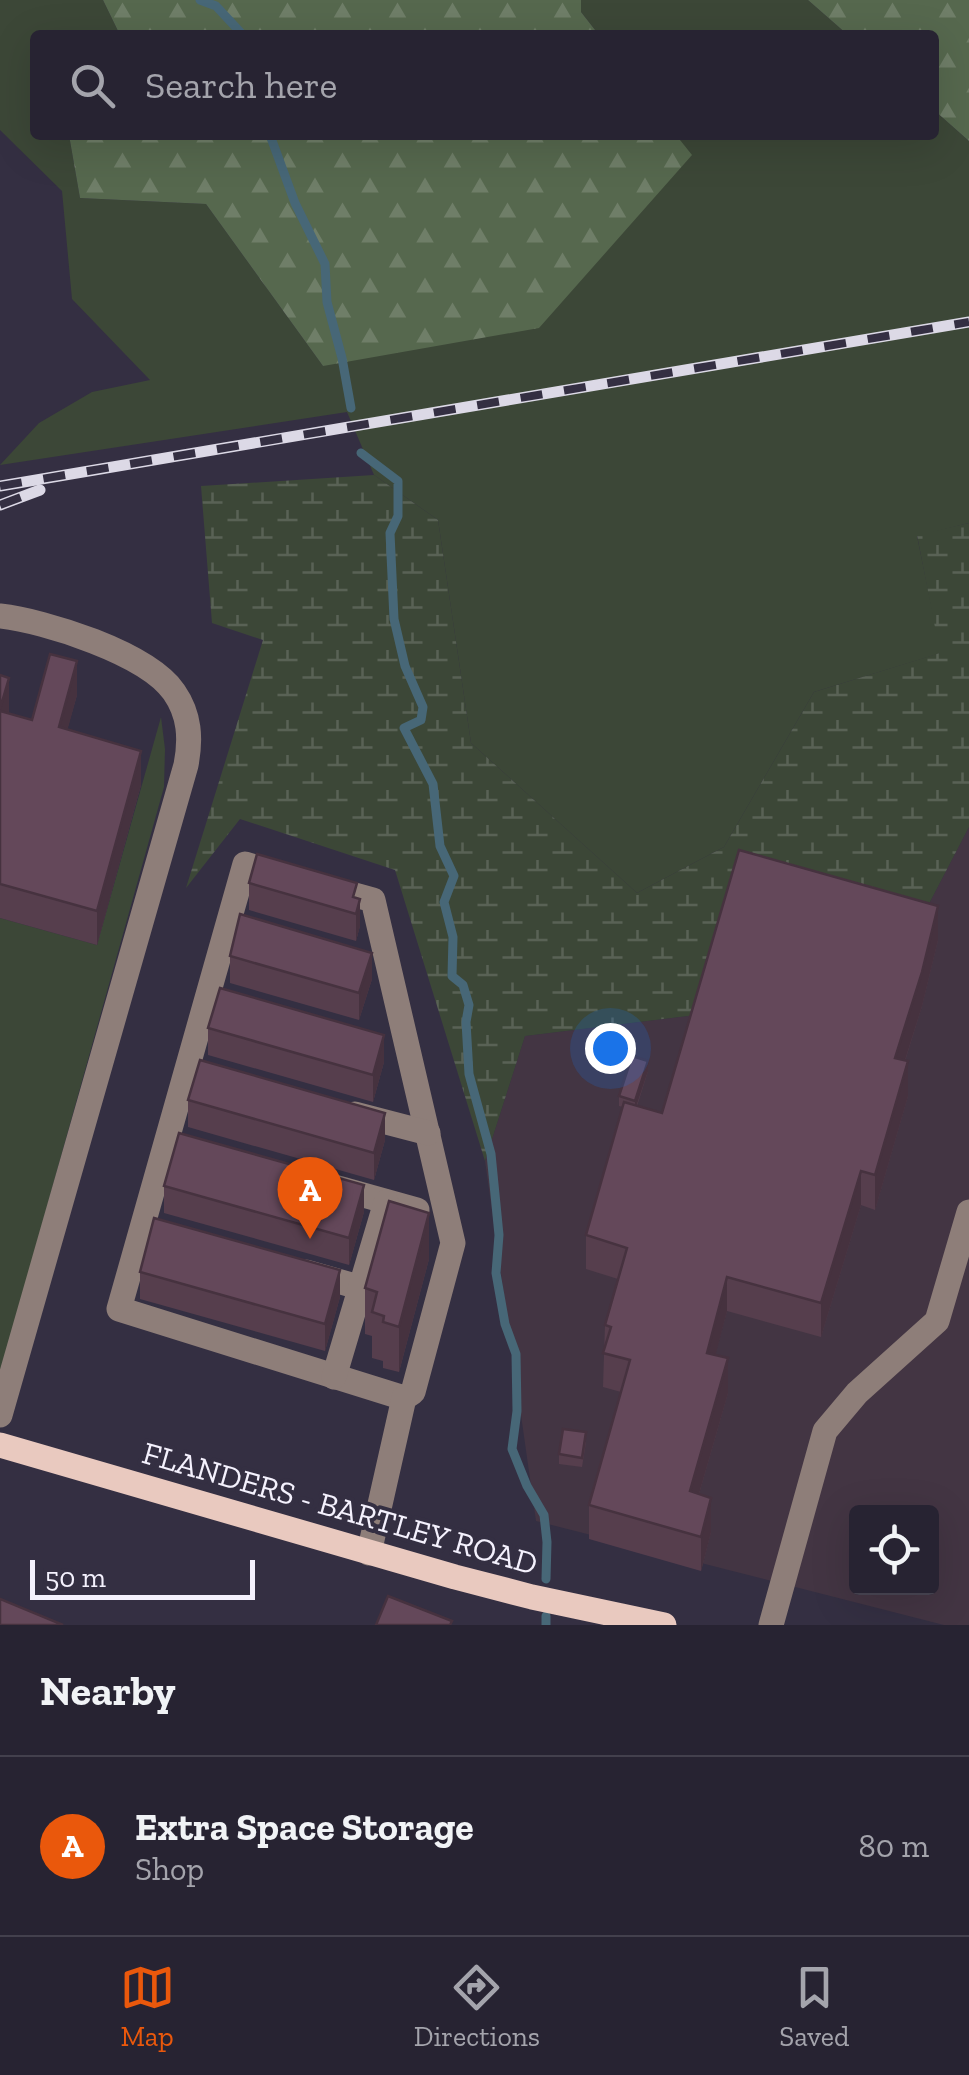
<!DOCTYPE html>
<html lang="en">
<head>
<meta charset="utf-8">
<style>
	body { margin:0; font-family:"Zilla Slab",serif; background:#332f3e; color:#f1f3f6 }
	.controls { position:absolute; right:30px; bottom:30px; display:grid; overflow:hidden; border-radius:10px; box-shadow:0 10px 40px #0002 }
	.controls button { width:90px; height:90px; display:grid; place-items:center; padding:0; border:0; border-bottom:2px solid #43404d; background:#272332; color:#f1f3f6; font:50px sans-serif }
	.scale { position:absolute; left:30px; bottom:25px; width:225px; box-sizing:border-box; padding-left:10px; border:5px solid #f4f1fd; border-top:0; font-size:28px; line-height:35px; white-space:nowrap; color:#f4f1fd; -webkit-text-stroke:8px #342f42; paint-order:stroke }
	.you { position:absolute; left:610px; top:1048px; width:35px; height:35px; margin:-25px; border:8px solid #fff; border-radius:50%; background:#1a73e8; box-shadow:0 0 0 15px #1a73e833 }
	.badge { display:grid; place-items:center; width:65px; height:65px; border-radius:50%; background:#ea580c; color:#fff; font-size:32px; font-weight:700 }
	.pin { position:absolute; translate:-50% -82px; filter:drop-shadow(0 2px 5px #0008) }
	.pin::after { content:''; position:absolute; top:52px; width:35px; height:30px; background:inherit; clip-path:polygon(0 0,100% 0,50% 100%) }
	.list { margin:0; padding:0; list-style:none }
	h2 { display:flex; justify-content:space-between; align-items:center; height:130px; margin:0; padding:0 40px; font-size:42px }
	h2 small { font-size:32px; font-weight:400; color:#a4a4ac }
	.list li { display:grid; grid-template-columns:65px 1fr auto; gap:30px; align-items:center; box-sizing:border-box; height:180px; padding:0 40px; border-top:2px solid #43404d }
	.list b { display:block; font-size:38px; white-space:nowrap }
	.list p { margin:0; font-size:32px; white-space:nowrap; color:#a4a4ac }
	.list em { font-size:32px; font-style:normal; color:#a4a4ac }
	.icon { flex:none; width:55px; height:55px; fill:none; stroke:currentColor; stroke-width:2; stroke-linecap:round; stroke-linejoin:round }
	.map { position:relative; flex:none; width:969px; height:1625px; overflow:hidden }
	.search { position:absolute; background:#272332; box-shadow:0 10px 40px #0002; left:30px; right:30px; top:30px; height:110px; display:flex; align-items:center; gap:25px; box-sizing:border-box; padding:0 35px; border-radius:10px; color:#a4a4ac; font-size:38px }
	.sheet { height:310px; background:#272332 }
	nav { display:flex; justify-content:space-around; align-items:center; box-sizing:border-box; height:140px; border-top:2px solid #43404d; background:#272332; font-size:28px; color:#a4a4ac }
	nav a { display:grid; justify-items:center; gap:5px }
	nav .on { color:#ea580c }
	.map>svg:first-child { display:block }
</style>
</head>
<body>
<div class="map">
<svg width="969" height="1625" viewBox="0 0 969 1625">
	<defs>
		<pattern id="forest-firs" width="22" height="20" patternUnits="userSpaceOnUse" patternTransform="scale(2.5)"><rect width="22" height="20" fill="#56684e"/><path d="M5 1l3.5 6h-7zM16 11l3.5 6h-7z" fill="#6f7e68"/></pattern>
		<pattern id="wetland-marsh" width="20" height="14" patternUnits="userSpaceOnUse" patternTransform="scale(2.5)"><rect width="20" height="14" fill="#3c4737"/><path d="M1 5h8M5 5V1M11 12h8M15 12V8" fill="none" stroke="#596255"/></pattern>
	</defs>
	<rect width="100%" height="100%" fill="#342f42"/>
	<path fill="#433543" fill-rule="evenodd" d="M969 827V1625H944L536 1521 485 1161 525 1036 883 992ZM856 1512H932V1588H856Z"/>
	<g fill="#3c4737">
		<path d="M0 0H103L120 35H35V135H69L80 198 206 204 323 366 691 156 676 135H934V110L969 141V523L917 536 941 653 814 692 724 847 637 893 471 743 438 520 374 475 347 412 0 465 39 423 92 392 150 380 72 299 62 191 0 130Z"/>
		<path d="M581 0H808L848 35H599L581 12Z"/>
		<path d="M161 717 165 749 164 787 0 1375V918L97 945Z"/>
	</g>
	<g fill="url(#forest-firs)">
		<path d="M103 0H581V12L599 35H120Z"/>
		<path d="M808 0H969V141L934 110V35H848Z"/>
		<path d="M69 135H676L692 155 539 328 323 366 206 204 80 198Z"/>
	</g>
	<path fill="url(#wetland-marsh)" d="M374 475 438 520 471 743 637 893 724 847 814 692 940 653 917 535 969 523V827L883 992 525 1036 485 1161 395 870 240 819 186 888 263 640 212 623 201 486Z"/>
	<g fill="none" stroke-linecap="round" stroke-linejoin="round">
		<g stroke="#476777" stroke-width="9">
			<path d="M200 0 216 6 243 35"/>
			<path d="M270 135 295 203 325 264 327 302 342 358 351 408"/>
			<path d="M361 453 398 481V516L390 533 394 619 405 666 423 707 421 720 404 728 433 784 440 846 454 876 444 902 453 937 452 976 463 985 469 1005 466 1022 469 1074 491 1154 499 1235 496 1273 505 1324 516 1354 517 1411 512 1449 527 1486 544 1515 547 1542 546 1579"/>
			<path d="M546 1616V1625"/>
		</g>
		<g stroke="#8e7e79" stroke-width="25">
			<path d="M0 616C45 621 147 653 174 692 190 715 191 739 186 765L0 1415"/>
			<path d="M282 875 245 864 119 1309 404 1398"/>
			<path d="M326 887 373 900 453 1243 413 1392 404 1398 369 1553"/>
			<path d="M355 1114 428 1133"/>
			<path d="M331 1186 417 1210"/>
			<path d="M306 1272 362 1288"/>
			<path d="M334 1377 386 1202"/>
			<path d="M771 1625 825 1431 857 1393 937 1321 969 1212"/>
		</g>
		<path stroke="#e9c9bf" stroke-width="25" d="M0 1445 455 1577 532 1597 664 1625"/>
		<defs>
			<g id="rail">
				<path d="M0 486 969 322"/>
				<path d="M0 505 40 490"/>
			</g>
		</defs>
		<use href="#rail" stroke="#dcd9e6" stroke-width="11"/>
		<use href="#rail" stroke="#342f42" stroke-width="8" stroke-dasharray="22" stroke-linecap="butt"/>
	</g>
	<g fill="#563e4d">
		<path d="M0 675 8 713 32 720 77 695 67 730 141 785 97 945 0 918Z"/>
		<path d="M249 883 357 898 360 926 356 941 249 910Z"/>
		<path d="M938 940 922 1006 905 1061 908 1096 875 1210 861 1205 821 1337 727 1311 715 1355 728 1393 699 1494 711 1532 701 1571 589 1539V1505L621 1392 603 1387 605 1325 618 1279 586 1269V1235L623 1107 619 1106V1096L648 1071 637 1106 662 1113Z"/>
		<path d="M230 956 372 979 359 1020 230 983Z"/>
		<path d="M208 1028 384 1062 373 1102 208 1055Z"/>
		<path d="M188 1100 385 1140 374 1180 188 1127Z"/>
		<path d="M164 1186 364 1212 349 1265 164 1213Z"/>
		<path d="M429 1259 399 1372 383 1368V1361L372 1358V1336L365 1334V1288Z"/>
		<path d="M140 1272 340 1297 325 1351 140 1299Z"/>
		<path d="M586 1442 582 1467 559 1464V1454Z"/>
	</g>
	<g fill="#46323f">
		<path d="M77 661V695L59 761V727Z"/>
		<path d="M9 678V712L0 743V709Z"/>
		<path d="M141 751V785L97 945V911Z"/>
		<path d="M360 899V926L356 941V914Z"/>
		<path d="M938 906V940L922 1006 895 1092V1058Z"/>
		<path d="M372 953V979L359 1020V993Z"/>
		<path d="M384 1035V1062L373 1102V1075Z"/>
		<path d="M648 1061V1071L635 1110V1101Z"/>
		<path d="M908 1061V1096L875 1210V1175Z"/>
		<path d="M385 1113V1140L374 1180V1153Z"/>
		<path d="M861 1171V1205L821 1337V1303Z"/>
		<path d="M364 1185V1212L349 1265V1238Z"/>
		<path d="M429 1213V1259L399 1372V1327Z"/>
		<path d="M340 1270V1297L325 1351V1324Z"/>
		<path d="M727 1277V1311L707 1387V1353Z"/>
		<path d="M728 1358V1393L690 1525V1491Z"/>
		<path d="M711 1498V1532L701 1571V1537Z"/>
	</g>
	<g fill="#64485a" stroke="#46323f" stroke-width="2.5">
		<path d="M50 654 77 661 59 727 141 751 97 911 0 884V711L32 720Z"/>
		<path d="M0 675 9 678 0 709Z"/>
		<path d="M739 850 938 906 922 972 895 1058 908 1061 875 1175 861 1171 821 1303 727 1277 707 1353 728 1358 690 1491 711 1498 701 1537 589 1505 630 1360 603 1353 611 1327 605 1325 627 1248 586 1235 624 1102 662 1113Z"/>
		<path d="M257 854 357 883 353 897 360 899 356 914 249 883Z"/>
		<path d="M240 914 372 953 359 993 230 956Z"/>
		<path d="M220 988 384 1035 373 1075 208 1028Z"/>
		<path d="M632 1056 648 1061 635 1101 619 1096Z"/>
		<path d="M200 1060 385 1113 374 1153 188 1100Z"/>
		<path d="M179 1133 364 1185 349 1238 164 1186Z"/>
		<path d="M389 1201 429 1213 399 1327 383 1322 384 1316 372 1312 377 1292 365 1288Z"/>
		<path d="M154 1218 340 1270 325 1324 140 1272Z"/>
		<path d="M563 1429 586 1432 582 1458 559 1454Z"/>
		<path d="M388 1596 452 1621 450 1625H376Z"/>
		<path d="M0 1599 63 1625H0Z"/>
	</g>
	<g text-anchor="middle" dominant-baseline="central" stroke-width="8" stroke-linejoin="round" paint-order="stroke">
		<g font-size="32" fill="#f4f1fd" stroke="#342f42">
			<text transform="translate(340 1508) rotate(16)">FLANDERS - BARTLEY ROAD</text>
		</g>
	</g>
</svg>
<div class="controls">
<button><svg class="icon" aria-label="locate" viewBox="0 0 24 24"><circle cx="12" cy="12" r="6"/><path d="M12 2v4M12 18v4M2 12h4M18 12h4"/></svg></button>
</div>
<div class="scale">50 m</div>
<div class="you"></div>
<div class="pin badge" style="left:310px;top:1239px">A</div>
<div class="search"><svg class="icon" aria-label="search" viewBox="0 0 24 24"><circle cx="10" cy="10" r="6"/><path d="M15 15l6 6"/></svg>Search here</div>
</div>
<section class="sheet">
<h2>Nearby<small></small></h2>
<ul class="list">
<li><span class="badge">A</span><div><b>Extra Space Storage</b><p>Shop</p></div><em>80 m</em></li>
</ul>
</section>
<nav>
<a class="on"><svg class="icon" aria-label="map" viewBox="0 0 24 24"><path d="M3 6l6-2 6 2 6-2v14l-6 2-6-2-6 2zM9 4v14M15 6v14"/></svg>Map</a>
<a><svg class="icon" aria-label="directions" viewBox="0 0 24 24"><path d="M12 3l9 9-9 9-9-9zM9 14v-3h6M13 9l2 2-2 2"/></svg>Directions</a>
<a><svg class="icon" aria-label="saved" viewBox="0 0 24 24"><path d="M7 4h10v16l-5-4-5 4z"/></svg>Saved</a>
</nav>
</body>
</html>
